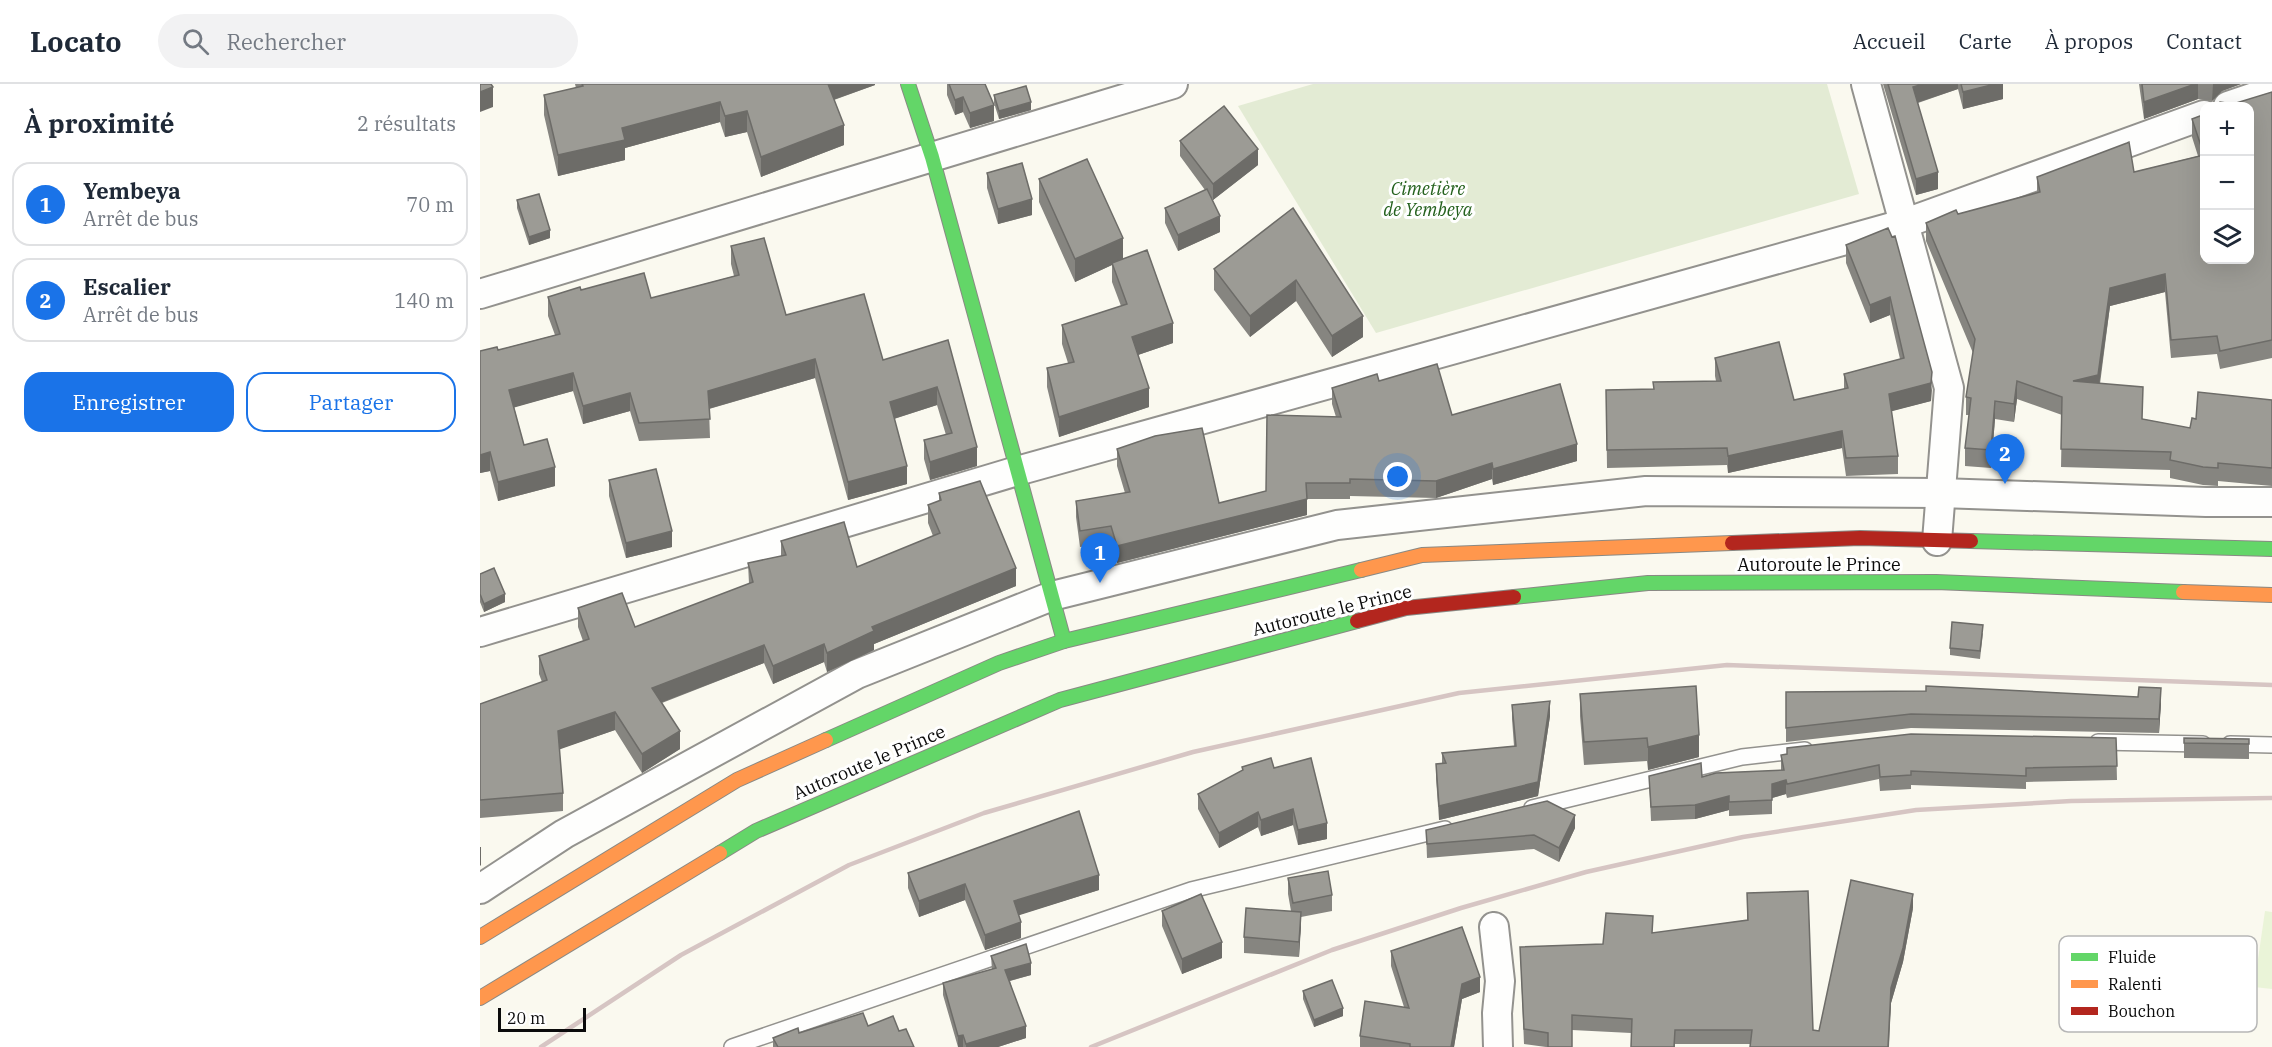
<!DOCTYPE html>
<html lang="fr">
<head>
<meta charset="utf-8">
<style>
	body { margin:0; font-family:"IBM Plex Serif",serif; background:#f2f2f3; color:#1f2937 }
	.controls { position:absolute; right:18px; top:18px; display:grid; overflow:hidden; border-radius:12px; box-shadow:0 6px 24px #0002 }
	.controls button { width:54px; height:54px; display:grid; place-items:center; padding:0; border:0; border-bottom:2px solid #e0e1e3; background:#fff; color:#1f2937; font:30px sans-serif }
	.scale { position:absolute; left:18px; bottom:15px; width:88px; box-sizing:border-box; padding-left:6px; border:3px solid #0b0b0b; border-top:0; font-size:16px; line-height:21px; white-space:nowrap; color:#0b0b0b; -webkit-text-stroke:4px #fff; paint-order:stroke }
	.you { position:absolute; left:918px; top:393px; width:21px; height:21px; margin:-15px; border:4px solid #fff; border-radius:50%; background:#1a73e8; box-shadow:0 0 0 9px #1a73e833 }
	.badge { display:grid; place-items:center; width:39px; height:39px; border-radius:50%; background:#1a73e8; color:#fff; font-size:20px; font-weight:700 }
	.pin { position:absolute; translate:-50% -50px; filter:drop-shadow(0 2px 3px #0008) }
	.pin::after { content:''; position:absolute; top:32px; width:21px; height:18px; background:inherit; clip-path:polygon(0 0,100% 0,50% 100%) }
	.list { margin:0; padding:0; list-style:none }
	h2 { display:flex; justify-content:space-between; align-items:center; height:78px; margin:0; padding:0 24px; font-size:26px }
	h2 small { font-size:20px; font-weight:400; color:#747a83 }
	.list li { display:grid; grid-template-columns:39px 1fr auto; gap:18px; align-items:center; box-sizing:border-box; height:84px; margin:0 12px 12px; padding:0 12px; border:2px solid #e0e1e3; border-radius:18px }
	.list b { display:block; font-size:22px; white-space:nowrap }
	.list p { margin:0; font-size:20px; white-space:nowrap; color:#747a83 }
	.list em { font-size:20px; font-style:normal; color:#747a83 }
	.actions { display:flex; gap:12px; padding:18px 24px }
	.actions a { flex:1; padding:14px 0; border:2px solid #1a73e8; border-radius:18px; text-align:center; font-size:21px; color:#1a73e8 }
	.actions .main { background:#1a73e8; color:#fff }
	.icon { flex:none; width:33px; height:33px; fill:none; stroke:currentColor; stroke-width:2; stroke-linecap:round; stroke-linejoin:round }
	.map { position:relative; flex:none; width:1792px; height:963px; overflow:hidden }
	header { display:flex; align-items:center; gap:36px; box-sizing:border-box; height:84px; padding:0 30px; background:#fff; border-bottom:2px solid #e0e1e3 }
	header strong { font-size:28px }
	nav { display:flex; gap:33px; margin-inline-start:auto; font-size:21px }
	.search { width:420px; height:54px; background:#f2f2f3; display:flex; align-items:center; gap:15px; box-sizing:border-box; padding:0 21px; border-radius:33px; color:#747a83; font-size:22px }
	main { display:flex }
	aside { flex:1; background:#fff }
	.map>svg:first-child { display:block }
</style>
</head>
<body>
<header>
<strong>Locato</strong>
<div class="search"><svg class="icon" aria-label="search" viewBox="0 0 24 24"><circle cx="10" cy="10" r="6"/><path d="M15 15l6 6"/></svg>Rechercher</div>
<nav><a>Accueil</a><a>Carte</a><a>À propos</a><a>Contact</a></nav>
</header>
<main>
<aside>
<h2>À proximité<small>2 résultats</small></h2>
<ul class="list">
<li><span class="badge">1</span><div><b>Yembeya</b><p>Arrêt de bus</p></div><em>70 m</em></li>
<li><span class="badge">2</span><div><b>Escalier</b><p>Arrêt de bus</p></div><em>140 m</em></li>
</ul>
<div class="actions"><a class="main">Enregistrer</a><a>Partager</a></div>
</aside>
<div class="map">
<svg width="1792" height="963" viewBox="0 0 1792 963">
	<rect width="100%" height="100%" fill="#faf9ef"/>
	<path fill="#e3ebd4" d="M833 0H1347L1379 110 896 249 758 22Z"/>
	<path fill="#eaf4d8" d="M1785 827 1792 828V905L1774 903Z"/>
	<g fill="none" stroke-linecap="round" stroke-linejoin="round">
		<defs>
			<g id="lane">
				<path d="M1618 658 1723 660"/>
				<path d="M1750 660 1792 661"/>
				<path d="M1052 724 1262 673 1325 666"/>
				<path d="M252 963 711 806 965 745"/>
			</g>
			<g id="street">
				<path d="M1386 0 1469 304 1457 457"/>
				<path d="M1748 22 1792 7"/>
				<path d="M0 210 693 0"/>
				<path d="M0 548 537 387 1423 140 1724 31"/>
				<path d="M0 805 84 750 377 590 572 512 857 441 1166 407 1460 409 1726 418H1792"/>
				<path d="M1014 843 1020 897 1017 929 1018 963"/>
			</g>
			<g id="fast">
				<path d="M428 0 452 73 584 557"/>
				<path d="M1491 457 1792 465"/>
				<path d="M1034 513 1168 499 1456 498 1703 508"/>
				<path d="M346 656 519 579 584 557 881 486"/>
				<path d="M240 769 276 747 580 616 877 537"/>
			</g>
			<g id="slow">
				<path d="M881 486 942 471 1252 459"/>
				<path d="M1703 508 1792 511"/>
				<path d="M0 853 257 696 346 656"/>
				<path d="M0 914 240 769"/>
			</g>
			<g id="jam">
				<path d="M1252 459 1380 454 1491 457"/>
				<path d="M877 537 926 524 1034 513"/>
			</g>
		</defs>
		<use href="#lane" stroke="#93928e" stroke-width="18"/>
		<use href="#street" stroke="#93928e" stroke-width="32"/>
		<use href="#fast" stroke="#898984" stroke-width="16"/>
		<use href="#slow" stroke="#898984" stroke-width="16"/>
		<use href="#jam" stroke="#898984" stroke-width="16"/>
		<use href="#lane" stroke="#fefefd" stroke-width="15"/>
		<use href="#street" stroke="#fefefd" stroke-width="28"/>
		<use href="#fast" stroke="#63d668" stroke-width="14"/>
		<use href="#slow" stroke="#ff974d" stroke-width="14"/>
		<use href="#jam" stroke="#b3261e" stroke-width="14"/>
		<g stroke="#d6c5c3" stroke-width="4.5">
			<path d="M61 963 201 871 369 781 504 729 713 668 979 609 1247 581 1792 601"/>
			<path d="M611 963 852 866 981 824 1106 788 1263 753 1436 726 1591 717 1792 714"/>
		</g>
	</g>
	<g fill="#868580">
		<path d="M95 0H395V1L354 16 364 61 281 93 267 48 245 53 240 38 145 64V76L78 92 64 31V11L96 4Z"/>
		<path d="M467 0H505L514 37 490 44 483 28 475 31 467 11Z"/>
		<path d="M1403 0H1523V15L1483 25 1478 5 1438 19 1458 105 1436 111Z"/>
		<path d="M1659 0H1761L1742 7 1732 17 1718 15 1664 35Z"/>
		<path d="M1792 8V274L1740 285 1737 270 1691 274 1685 208 1630 222 1620 300 1663 335 1710 344 1716 335 1792 316V402L1738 397V402L1723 401 1690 394V386L1581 383 1582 331 1537 315 1534 338 1515 335 1511 384 1485 382V364L1489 331H1486V313L1493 269 1446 157V139L1557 109V93L1654 88 1718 72 1712 53V35L1753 20Z"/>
		<path d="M514 11 551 26 519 35 514 19Z"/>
		<path d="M700 57 778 81 733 116 732 114 740 148 698 167 685 139V124L725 106 700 72Z"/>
		<path d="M507 89 552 131 518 140 507 104Z"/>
		<path d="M559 95 643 175 693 259 658 271 669 323 579 353 567 303V284L588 279 582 260V241L641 222 632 198V181L595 198 559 118Z"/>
		<path d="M37 116 70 154 49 161 37 124Z"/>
		<path d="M813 124 883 253 852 273 816 217 770 253 734 206V185Z"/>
		<path d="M1408 144 1452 306 1451 317 1411 327 1418 372V390L1366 392 1362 364 1248 389 1247 381 1127 384 1126 306 1173 305 1236 297 1235 292V274L1314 316 1364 305V290L1420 275 1410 231 1390 239 1366 179V161Z"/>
		<path d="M251 162 306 231 403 276 468 256 497 382 450 396 444 375V356L466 351 457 321 414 335 427 400 368 416 335 294 229 325 230 354 159 357 150 327 103 340 93 307 34 323 44 361 75 402 18 417 10 387 0 389V267L18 266 75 251 68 232V213L101 206 171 214 254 192 251 180Z"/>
		<path d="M899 297 972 331 1097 377 1013 401 1012 395 956 414 870 412V415H827V431L637 479 631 459 600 463 596 433V417L645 409 637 382V365L739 419 786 407 856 333 852 320V304Z"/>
		<path d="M129 396 192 463 146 474 129 412Z"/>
		<path d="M459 409 536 502 394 560V566L347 588 344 578 293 600 284 579 182 619 200 665 162 689 135 646 79 665 83 709V727L0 734V620L62 598 59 590V572L103 557 98 543V524L155 543 269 500 268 479 301 472V457L377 483 453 452 448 439V421L459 417Z"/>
		<path d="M0 490 25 518 4 528 0 518Z"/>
		<path d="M1503 549 1500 575 1470 571V564Z"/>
		<path d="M1306 608 1681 619 1679 649 1431 644 1306 658Z"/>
		<path d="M1100 610 1219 673 1168 686 1167 677 1104 681 1100 632Z"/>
		<path d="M1032 621 1070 632 1058 712 959 736 956 694V680L962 679V669L1034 662 1032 635Z"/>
		<path d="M1636 654 1637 696 1546 698V705L1431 701V705L1400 707 1399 695 1307 714 1306 710 1292 714V730L1249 732V726L1215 735 1171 737 1169 692 1222 693 1301 686V671Z"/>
		<path d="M1704 654 1769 655V675L1704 674Z"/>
		<path d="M762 683 794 684 847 755 818 761 813 741 781 752 778 743 739 764 718 725V710L762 687Z"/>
		<path d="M1095 744 1079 778 1054 765 947 774 946 746Z"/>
		<path d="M428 789 619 806 538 831 541 854 505 866 485 816 439 833 428 804Z"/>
		<path d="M808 794 852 811V827L821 833 819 873 764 869V853L811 827 808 810Z"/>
		<path d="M1267 809 1333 946 1339 947 1433 824 1423 878 1411 919 1409 963 1270 960H1195V963H1151V949L1092 946V963H1066L1044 960 1040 863 1123 860 1173 849 1267 836Z"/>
		<path d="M682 827 742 874 702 890 682 842Z"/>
		<path d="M911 867 1000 908 982 915 974 963H880V952L924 923 911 882Z"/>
		<path d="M511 872 551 891 530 897 546 954 518 963H478L463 911V899L512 886Z"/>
		<path d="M823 907 863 932 834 943 823 915Z"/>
		<path d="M388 942 419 947 434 963H293V954L319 949Z"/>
	</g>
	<g fill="#6d6c68">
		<path d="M347 0H395V1L347 18Z"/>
		<path d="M1443 0H1478V5L1433 20V3Z"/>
		<path d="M1515 0H1523V15L1483 25V8Z"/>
		<path d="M1715 0H1718V15L1664 35V18Z"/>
		<path d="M1733 0H1761L1742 7 1732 17Z"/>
		<path d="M13 3V23L0 28V8Z"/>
		<path d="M483 13V28L475 31V16Z"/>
		<path d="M240 18V38L145 64V76L78 92V71L142 44Z"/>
		<path d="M551 18V26L519 35V27Z"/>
		<path d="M514 21V37L490 44V29Z"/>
		<path d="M267 27V48L245 53V32Z"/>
		<path d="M364 41V61L281 93V73Z"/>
		<path d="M778 65V81L733 116V100Z"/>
		<path d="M1458 88V105L1436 111V95Z"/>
		<path d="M552 115V131L518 140V125Z"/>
		<path d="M740 132V148L698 167V151Z"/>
		<path d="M70 146V154L49 161V153Z"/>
		<path d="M643 154V176L632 179V181L595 198V175Z"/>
		<path d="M1685 190V208L1630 222 1618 309 1593 297 1630 204Z"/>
		<path d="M816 196V217L770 253V232Z"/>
		<path d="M1410 213V231L1390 239V221Z"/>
		<path d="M883 232V253L852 273V252Z"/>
		<path d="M693 239V259L652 273V253Z"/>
		<path d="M335 275V294L228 325V307Z"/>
		<path d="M1452 288 1451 317 1409 328V310Z"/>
		<path d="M93 289V307L29 325V306Z"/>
		<path d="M1537 297V315L1534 338V320Z"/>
		<path d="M457 303V321L410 336V318Z"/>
		<path d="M669 304V323L579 353V333Z"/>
		<path d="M150 309V327L103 340V322Z"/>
		<path d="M1515 317V335L1511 384V366Z"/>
		<path d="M1362 347V364L1248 389V372Z"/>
		<path d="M1097 360V377L1013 401V385Z"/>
		<path d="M497 363V382L450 396V378Z"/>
		<path d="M10 368V387L0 389V371Z"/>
		<path d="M1012 379V395L956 414V397Z"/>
		<path d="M427 382V400L368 416V398Z"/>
		<path d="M75 383V402L18 417V398Z"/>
		<path d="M827 415V431L637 479V462Z"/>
		<path d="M192 447V463L146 474V459Z"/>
		<path d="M536 484V502L394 560V566L347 588V569L392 543Z"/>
		<path d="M25 510V518L4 528V520Z"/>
		<path d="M344 560V578L293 600V582Z"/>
		<path d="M284 561V579L172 622V604Z"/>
		<path d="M1681 604V619L1679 649V635Z"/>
		<path d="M1070 617V632L1058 712 959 736V722L1058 698Z"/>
		<path d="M135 628V646L78 666V647Z"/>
		<path d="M200 647V665L162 689V670Z"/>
		<path d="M1219 651V673L1168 686V663Z"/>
		<path d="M1306 696V710L1292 714V700Z"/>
		<path d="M1249 712V726L1215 735V721Z"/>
		<path d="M813 725V741L781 752V736Z"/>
		<path d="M778 728V743L739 764V749Z"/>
		<path d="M1095 731V744L1079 778V764Z"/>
		<path d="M847 739V755L818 761V746Z"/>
		<path d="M0 763H1V781L0 782Z"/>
		<path d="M619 791V806L534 833V817Z"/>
		<path d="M485 800V816L439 833V817Z"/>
		<path d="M1433 810V824L1423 878 1411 919 1408 963 1411 904Z"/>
		<path d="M821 828V843L819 873V858Z"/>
		<path d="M541 838V854L505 866V851Z"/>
		<path d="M742 858V874L702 890V875Z"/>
		<path d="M551 879V891L525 898V886Z"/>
		<path d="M1000 893V908L982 915 974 963H971L982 900Z"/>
		<path d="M863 924V932L834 943V936Z"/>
		<path d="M546 942V954L518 963H486V960Z"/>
		<path d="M483 951V963H478V952Z"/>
	</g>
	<g fill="#9c9b95" stroke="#6d6c68" stroke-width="1.5">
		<path d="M0 0H11L13 3 0 8Z"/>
		<path d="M102 0H348L364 41 281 73 267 27 245 32 240 18 142 44 145 56 78 71 64 11 103 2Z"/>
		<path d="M469 0H505L514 21 490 29 483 13 475 16Z"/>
		<path d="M1408 0H1443L1433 3 1458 88 1436 95Z"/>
		<path d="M1481 0H1515L1483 8Z"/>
		<path d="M1662 0H1715L1664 18Z"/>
		<path d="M546 2 551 18 519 27 514 11Z"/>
		<path d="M1792 8V256L1740 267 1737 252 1691 256 1685 190 1630 204 1618 291 1593 297 1663 303 1662 335 1710 344 1712 334 1716 335 1718 308 1792 316V384L1738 379V384L1723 383 1690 376 1691 368 1581 365 1582 313 1537 297 1534 320 1515 317 1511 366 1485 364 1491 314 1486 313 1495 255 1446 139 1476 126 1478 130 1560 108 1557 93 1647 59 1649 58 1654 88 1724 71 1712 35 1725 30V176H1770V22H1735L1740 18 1753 20Z"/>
		<path d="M744 22 778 65 733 100 700 57Z"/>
		<path d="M607 75 643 154 595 175 559 95Z"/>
		<path d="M542 79 552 115 518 125 507 89Z"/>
		<path d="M727 105 740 132 698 151 685 124Z"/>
		<path d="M59 110 70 146 49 153 37 116Z"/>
		<path d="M813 124 883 232 852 252 816 196 770 232 734 185Z"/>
		<path d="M1408 144 1412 153 1415 152 1452 288 1451 299 1409 310 1418 372 1366 374 1362 347 1248 372 1247 364 1127 366 1126 306 1174 305 1173 298 1241 297 1235 274 1299 258 1314 316 1368 304 1364 290 1424 274 1410 213 1390 221 1366 161Z"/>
		<path d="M284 154 306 231 384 210 403 276 468 256 497 363 450 378 444 356 472 349 457 303 410 318 427 382 368 398 335 275 228 307 230 335 159 339 150 309 103 322 93 289 29 306 44 361 67 355 75 383 18 398 10 368 0 371V267L17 263 18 266 80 250 68 213 100 203 101 206 164 189 171 214 259 191 251 162Z"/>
		<path d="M667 166 693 239 652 253 669 304 579 333 567 284 594 278 582 241 647 220 632 179Z"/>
		<path d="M957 280 972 331 1080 300 1097 360 1013 385 1012 379 956 397 870 395V399H826L827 415 637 462 631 442 600 447 596 417 650 408 637 365 675 352 722 344 739 419 786 407 787 331 861 333 852 304 897 290 899 297Z"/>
		<path d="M176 385 192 447 146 459 129 396Z"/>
		<path d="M500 397 536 484 392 543 394 547 347 569 344 560 293 582 284 561 172 604 200 647 162 670 135 628 78 647 83 709 0 716V620L67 596 59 572 109 555 98 524 142 509 155 543 273 498 268 479 306 471 301 457 364 438 377 483 460 449 448 421 461 416 459 409Z"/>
		<path d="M14 484 25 510 4 520 0 510V490Z"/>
		<path d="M1472 538 1503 541 1500 567 1470 564Z"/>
		<path d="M1216 602 1219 651 1168 663 1167 654 1104 658 1100 610Z"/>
		<path d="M1446 602 1658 613 1659 603 1681 604 1679 635 1431 630 1306 644V608L1446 607Z"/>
		<path d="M1070 617 1058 698 959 722 956 680 966 679 962 669 1036 662 1032 621Z"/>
		<path d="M1431 650 1636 654 1637 682 1546 684V692L1431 687V691L1400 693 1399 681 1307 700 1306 696 1292 700V716L1249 718V712L1215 721 1171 723 1169 692 1221 679 1222 693 1236 689 1304 686 1301 671 1307 670V664Z"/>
		<path d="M1704 654 1769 655V660L1704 659Z"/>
		<path d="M791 674 794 684 831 674 847 739 818 746 813 725 781 736 778 728 739 749 718 710 763 686 762 683Z"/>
		<path d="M1067 717 1095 731 1079 764 1054 751 947 760 946 746Z"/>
		<path d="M599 727 619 791 534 817 541 838 505 851 485 800 439 817 428 789Z"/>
		<path d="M848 787 852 811 813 819 808 794Z"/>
		<path d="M1371 796 1433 810 1423 864 1411 904 1408 963H1270L1272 946H1195L1194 963H1151L1152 935 1092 931V963H1068V949L1044 945 1040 863 1123 860 1126 829 1173 832 1172 849 1268 836 1267 809 1328 807 1333 946 1339 947Z"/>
		<path d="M721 810 742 858 702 875 682 827Z"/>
		<path d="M766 824 821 828 819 858 764 853Z"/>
		<path d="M982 843 1000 893 982 900 971 963H930V960L880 952 885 917 929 924 911 867Z"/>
		<path d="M546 860 551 879 525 886 546 942 486 960 483 951 478 952 463 899 516 884 511 872Z"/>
		<path d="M852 896 863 924 834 936 823 907Z"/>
		<path d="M383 929 388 942 413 932 419 947 426 945 434 963H298L293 954 318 944 319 949Z"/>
	</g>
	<g text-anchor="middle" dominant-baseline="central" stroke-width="6" stroke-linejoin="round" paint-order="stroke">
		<g font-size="18" font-style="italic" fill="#24611d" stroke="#fff">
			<text x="948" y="104">Cimetière<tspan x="948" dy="21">de Yembeya</tspan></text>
		</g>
		<g font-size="18" fill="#0b0b0b" stroke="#fff">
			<text x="1339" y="480">Autoroute le Prince</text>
			<text transform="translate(852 526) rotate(-14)">Autoroute le Prince</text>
			<text transform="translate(389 678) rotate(-23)">Autoroute le Prince</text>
		</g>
	</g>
	<rect x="1579" y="852" width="198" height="96" rx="9" fill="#fff" stroke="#b6b6b6" stroke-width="1.5"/>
	<rect x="1591" y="869" width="27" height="8" fill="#63d668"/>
	<rect x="1591" y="896" width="27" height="8" fill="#ff974d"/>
	<rect x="1591" y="923" width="27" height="8" fill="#b3261e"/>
	<g font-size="16" fill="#0b0b0b">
		<text x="1628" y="879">Fluide</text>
		<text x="1628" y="906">Ralenti</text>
		<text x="1628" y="933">Bouchon</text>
	</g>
</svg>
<div class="controls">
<button>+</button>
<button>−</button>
<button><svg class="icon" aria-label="layers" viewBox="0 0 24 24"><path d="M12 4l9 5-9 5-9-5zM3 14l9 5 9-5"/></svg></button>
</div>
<div class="scale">20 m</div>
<div class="you"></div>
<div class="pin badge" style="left:620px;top:499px">1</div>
<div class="pin badge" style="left:1525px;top:400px">2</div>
</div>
</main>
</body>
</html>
